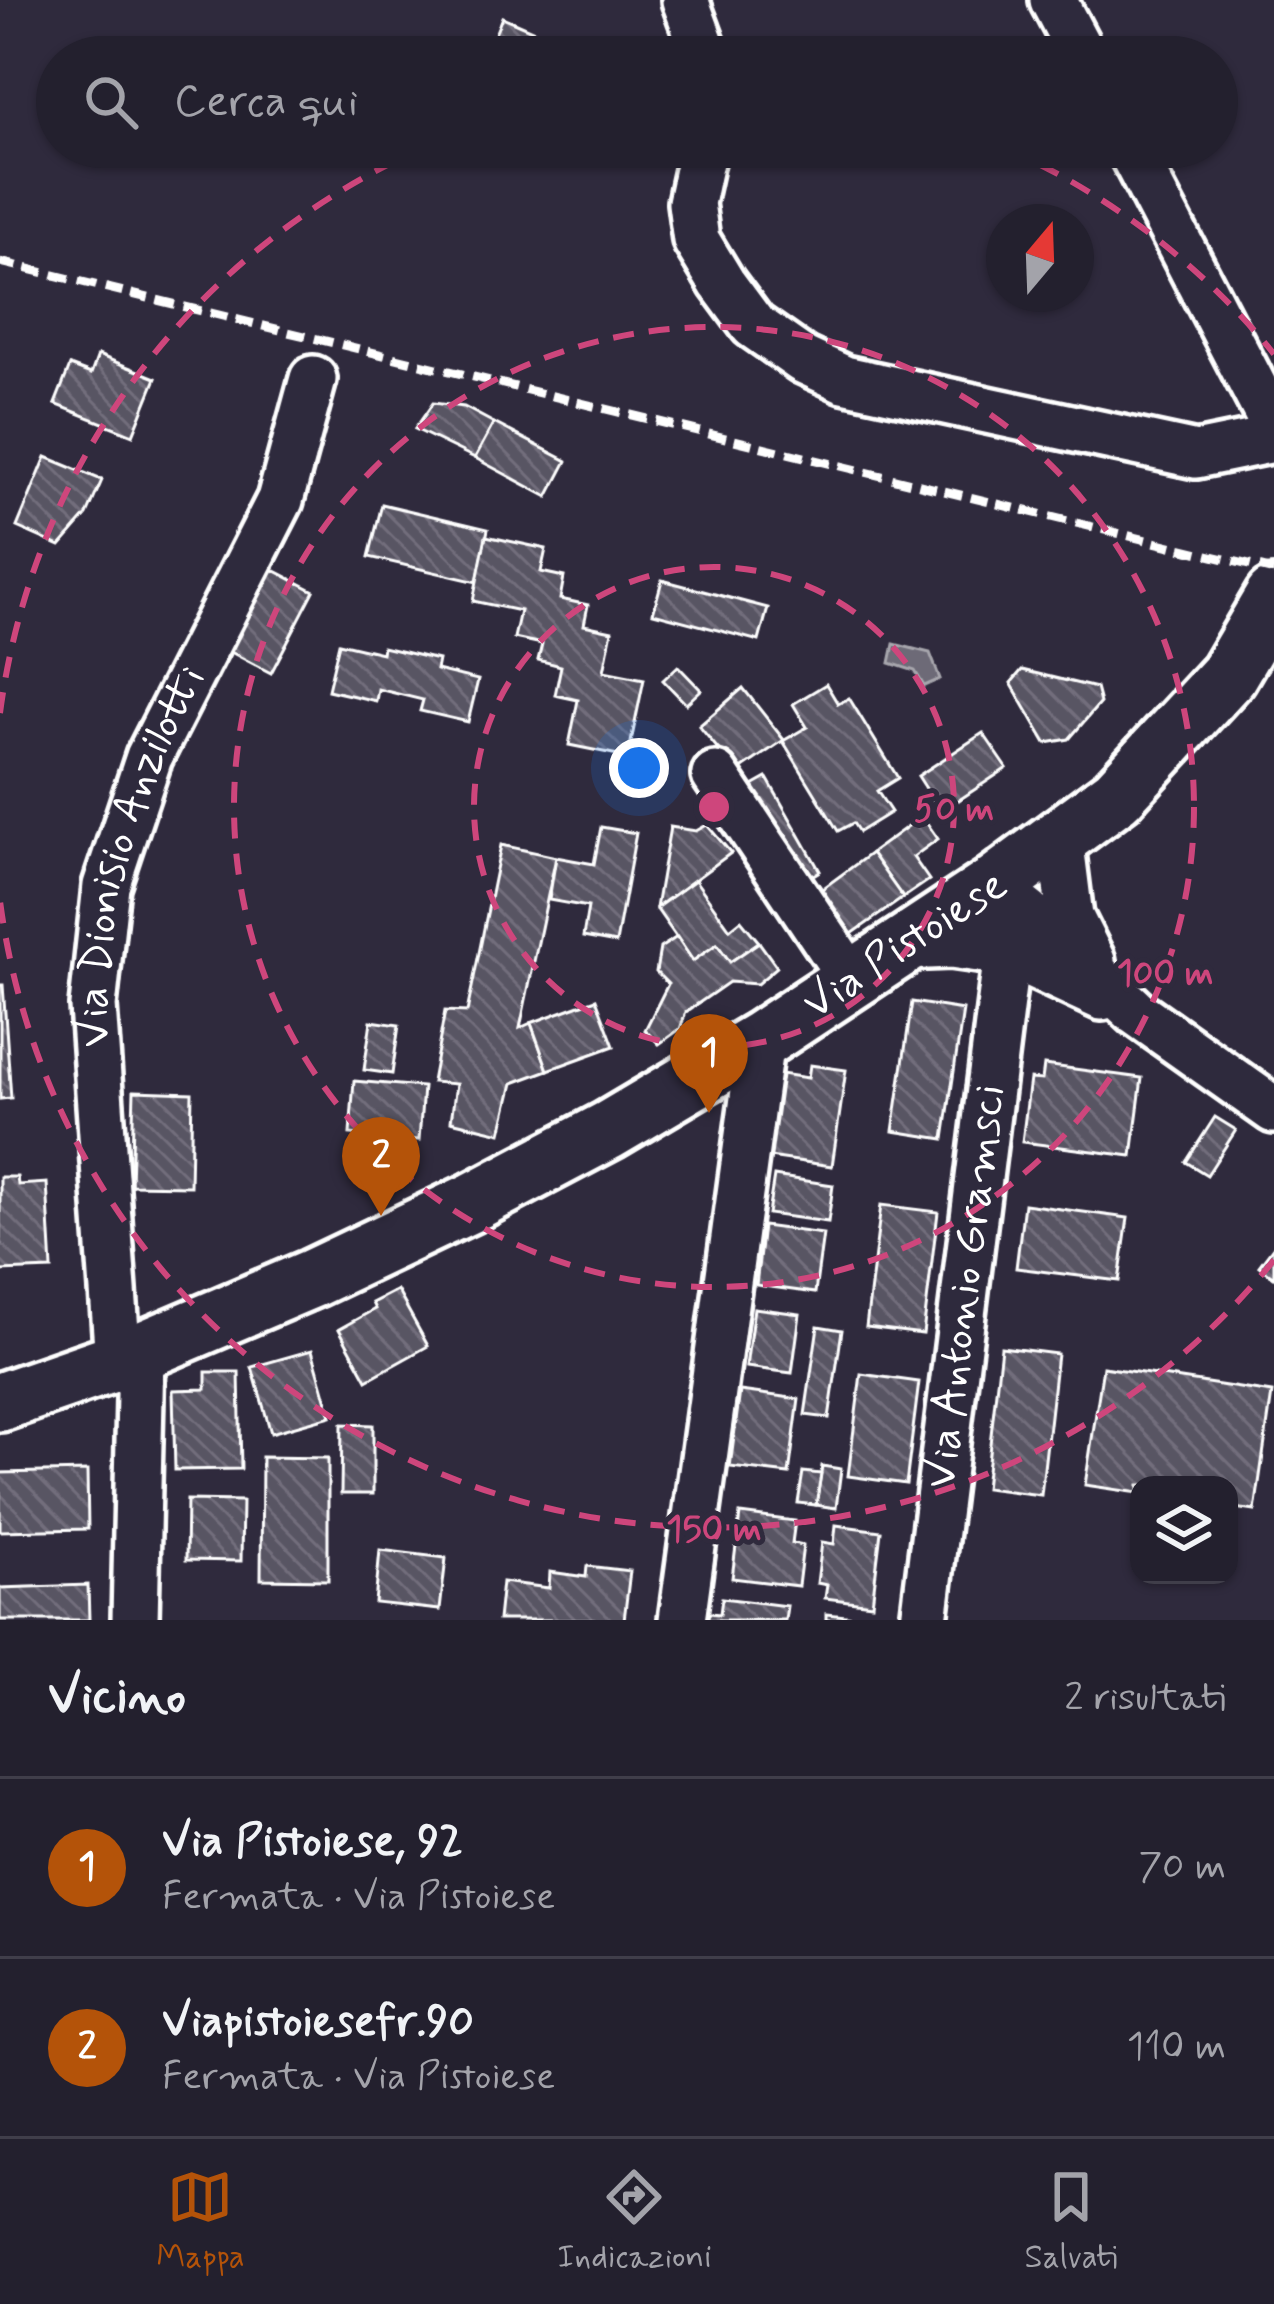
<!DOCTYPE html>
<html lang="it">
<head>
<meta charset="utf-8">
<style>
	body { margin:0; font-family:Mynerve,sans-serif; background:#2b2836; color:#f1f3f6 }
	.controls { position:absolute; right:36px; bottom:36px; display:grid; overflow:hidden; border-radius:24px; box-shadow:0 3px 9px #0004 }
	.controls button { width:108px; height:108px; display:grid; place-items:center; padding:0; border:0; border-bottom:3px solid #403e4a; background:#23202e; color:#f1f3f6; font:60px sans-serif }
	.compass { position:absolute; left:986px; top:204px; width:108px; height:108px; border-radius:50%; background:#23202e; box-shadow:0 3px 9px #0004; rotate:19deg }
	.you { position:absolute; left:639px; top:768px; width:42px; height:42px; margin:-30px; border:9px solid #fff; border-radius:50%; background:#1a73e8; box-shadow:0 0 0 18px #1a73e833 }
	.badge { display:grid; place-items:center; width:78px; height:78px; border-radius:50%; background:#b45309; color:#fff; font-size:39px; font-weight:700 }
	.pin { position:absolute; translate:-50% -99px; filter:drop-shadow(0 3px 6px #0008) }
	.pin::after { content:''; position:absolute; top:63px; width:42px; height:36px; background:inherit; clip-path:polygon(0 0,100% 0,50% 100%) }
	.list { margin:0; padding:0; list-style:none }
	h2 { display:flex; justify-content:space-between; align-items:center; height:156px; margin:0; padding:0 48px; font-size:51px }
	h2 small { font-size:39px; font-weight:400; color:#a3a3aa }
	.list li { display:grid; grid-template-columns:78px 1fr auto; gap:36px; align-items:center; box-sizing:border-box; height:180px; padding:0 48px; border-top:3px solid #403e4a }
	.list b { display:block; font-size:45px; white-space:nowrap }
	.list p { margin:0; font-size:39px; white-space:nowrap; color:#a3a3aa }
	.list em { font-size:39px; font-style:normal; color:#a3a3aa }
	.icon { flex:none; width:66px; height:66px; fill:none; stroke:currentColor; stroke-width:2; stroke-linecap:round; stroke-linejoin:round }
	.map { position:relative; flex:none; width:1274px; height:1620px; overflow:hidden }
	.search { position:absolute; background:#23202e; box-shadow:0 3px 9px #0004; left:36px; right:36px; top:36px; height:132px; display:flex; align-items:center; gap:30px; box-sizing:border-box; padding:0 42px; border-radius:66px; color:#a3a3aa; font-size:45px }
	.sheet { height:516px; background:#23202e }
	nav { display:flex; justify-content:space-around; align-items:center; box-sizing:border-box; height:168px; border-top:3px solid #403e4a; background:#23202e; font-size:33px; color:#a3a3aa }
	nav a { display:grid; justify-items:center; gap:6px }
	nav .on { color:#b45309 }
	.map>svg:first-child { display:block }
</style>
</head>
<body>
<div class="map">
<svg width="1274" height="1620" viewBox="0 0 1274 1620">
	<defs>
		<pattern id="building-back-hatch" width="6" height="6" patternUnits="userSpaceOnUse" patternTransform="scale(3)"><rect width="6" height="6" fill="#595564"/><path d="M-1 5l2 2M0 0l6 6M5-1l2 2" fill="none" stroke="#726e7b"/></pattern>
	</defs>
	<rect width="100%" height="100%" fill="#2f2a3d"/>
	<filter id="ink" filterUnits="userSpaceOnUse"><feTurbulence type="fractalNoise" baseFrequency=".00833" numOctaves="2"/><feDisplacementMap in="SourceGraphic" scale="24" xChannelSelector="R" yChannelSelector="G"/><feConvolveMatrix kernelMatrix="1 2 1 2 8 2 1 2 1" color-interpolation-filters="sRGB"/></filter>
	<g filter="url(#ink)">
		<path fill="#6d6a77" stroke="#a7a6ad" stroke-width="3" d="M894 644 930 653 940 679 924 686 915 671 890 663Z"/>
		<g fill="url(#building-back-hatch)" stroke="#fff" stroke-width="3">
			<path d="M502 17 546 36 537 57H486Z"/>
			<path d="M98 355 156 378 133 435 55 404 70 366 91 374Z"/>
			<path d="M433 403 464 407 494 423 475 458 415 429Z"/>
			<path d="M494 423 567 461 548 497 475 458Z"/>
			<path d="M46 457 102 480 87 515 60 546 17 527Z"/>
			<path d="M382 504 488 529 477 582 369 557Z"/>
			<path d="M486 536 546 549 541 572 564 577 560 599 588 605 584 625 612 631 604 671 644 679 628 757 569 745 578 700 555 695 561 666 538 660 542 644 514 638 520 611 473 601Z"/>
			<path d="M262 564 314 591 271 673 227 650Z"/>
			<path d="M662 580 768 608 759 641 653 613Z"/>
			<path d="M339 643 382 653 383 647 438 660 436 670 478 680 468 722 420 711 423 700 378 689 376 701 328 690Z"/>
			<path d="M678 666 701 690 686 704 663 680Z"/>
			<path d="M1022 670 1096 688 1100 703 1069 739 1046 743 1011 683Z"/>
			<path d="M826 684 838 704 849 698 898 778 877 791 891 812 859 832 853 823 838 831 783 741 807 727 793 704Z"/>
			<path d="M743 688 784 740 737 772 699 726Z"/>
			<path d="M983 733 1007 768 941 812 918 776Z"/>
			<path d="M767 778 820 871 796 885 742 792Z"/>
			<path d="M922 816 938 839 913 857 929 880 903 898 871 853Z"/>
			<path d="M707 825 731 853 656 908 670 827 696 831Z"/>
			<path d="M601 827 636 833 616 943 583 937 588 907 549 900 556 857 594 864Z"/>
			<path d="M501 845 556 857 520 1028 531 1023 548 1070 513 1083 501 1133 451 1121 456 1084 432 1082 445 1011 467 1012Z"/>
			<path d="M871 853 903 898 839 943 807 900Z"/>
			<path d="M695 880 730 929 741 920 759 942 730 962 717 944 693 961 656 908Z"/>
			<path d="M677 937 693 961 717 944 730 962 759 942 777 967 757 984 729 982 686 1012 680 1029 659 1044 645 1030 668 984 656 972 660 948Z"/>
			<path d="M0 985H3L11 1098 0 1099Z"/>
			<path d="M596 999 614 1046 548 1070 531 1023Z"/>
			<path d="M912 1002 963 1010 944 1139 893 1131Z"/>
			<path d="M371 1021 399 1025 392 1074 364 1070Z"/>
			<path d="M810 1065 846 1070 832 1166 769 1157 781 1074 808 1078Z"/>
			<path d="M1044 1065 1142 1078 1132 1156 1022 1142 1030 1079 1042 1080Z"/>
			<path d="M354 1081 423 1087 419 1140 350 1134Z"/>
			<path d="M134 1091 192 1093 190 1186 131 1185Z"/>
			<path d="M1215 1117 1236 1130 1207 1175 1186 1162Z"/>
			<path d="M774 1176 833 1185 828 1222 768 1214Z"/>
			<path d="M0 1177H17L18 1185 47 1183 52 1269 0 1271Z"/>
			<path d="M1024 1204 1128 1218 1119 1281 1016 1268Z"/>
			<path d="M881 1205 938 1212 923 1334 866 1327Z"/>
			<path d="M763 1226 823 1234 815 1293 756 1285Z"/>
			<path d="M1274 1246V1277L1259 1266Z"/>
			<path d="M397 1290 428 1346 367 1380 339 1329 375 1309 372 1303Z"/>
			<path d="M754 1308 800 1314 792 1373 746 1367Z"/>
			<path d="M818 1326 842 1330 829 1418 805 1415Z"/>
			<path d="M1001 1347 1057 1354 1041 1495 985 1488Z"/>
			<path d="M312 1350 331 1416 271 1433 252 1367Z"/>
			<path d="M1103 1367 1272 1393 1255 1511 1229 1507V1485H1139V1493L1085 1485Z"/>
			<path d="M206 1372H239L241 1469 175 1470 173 1390 206 1389Z"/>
			<path d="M861 1374 919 1382 906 1484 848 1476Z"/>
			<path d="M740 1391 799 1399 789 1474 730 1467Z"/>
			<path d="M342 1424 373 1425V1494H341Z"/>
			<path d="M262 1457 328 1458V1580L261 1579Z"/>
			<path d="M822 1466 841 1469 836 1508 816 1505Z"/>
			<path d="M87 1471 88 1529 0 1531V1473Z"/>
			<path d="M803 1472 821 1474 816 1505 798 1503Z"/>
			<path d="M187 1500 242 1501 241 1561 186 1560Z"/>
			<path d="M740 1514 795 1521 792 1543 803 1545 798 1586 732 1578Z"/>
			<path d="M836 1525 881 1531 872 1604 825 1598 827 1585 817 1583 822 1542 834 1544Z"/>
			<path d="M380 1550 446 1558 440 1610 375 1603Z"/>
			<path d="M587 1566 630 1571 624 1620H498L502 1582 549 1588 550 1572 586 1577Z"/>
			<path d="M88 1585 89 1620H0V1588Z"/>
			<path d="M722 1598 787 1606 785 1620H700L701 1612 720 1614Z"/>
			<path d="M827 1614 875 1619V1620H827Z"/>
		</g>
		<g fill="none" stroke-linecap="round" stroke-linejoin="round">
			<defs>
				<g id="minor">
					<path d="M685 0 706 57"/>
					<path d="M1053 0 1083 57"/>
					<path d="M703 147 691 203 696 240 722 283 753 325 803 360 844 379 1196 455 1274 439"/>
					<path d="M1129 147 1274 426"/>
					<path d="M715 775 852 980"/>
					<path d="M1060 837 1070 917 1092 961"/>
					<path d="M994 886 1038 921 1137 1013 1274 1110"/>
					<path d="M903 947 951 945 1007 953 1102 997"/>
					<path id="s1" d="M118 1361 93 1006 106 886 149 757 280 500 313 379"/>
					<path d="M135 1620 141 1352"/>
					<path d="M682 1620 761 1040"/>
					<path id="s2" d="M924 1620 1007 953 994 914V886"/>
				</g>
				<g id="major">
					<path id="s3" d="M0 1402 118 1361 313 1278 475 1201 609 1130 761 1040 994 886 1117 795 1228 675 1274 597"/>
				</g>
			</defs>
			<use href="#minor" stroke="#fff" stroke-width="54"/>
			<use href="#major" stroke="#fff" stroke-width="66"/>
			<use href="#minor" stroke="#2f2a3d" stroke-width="45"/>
			<use href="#major" stroke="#2f2a3d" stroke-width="57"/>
			<path stroke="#fff" stroke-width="9" stroke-dasharray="18 9" stroke-linecap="butt" d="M0 262 1274 571"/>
		</g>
	</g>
	<g fill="none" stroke="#ce467c" stroke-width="6" stroke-dasharray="21 15">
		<circle cx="714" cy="807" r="240"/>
		<circle cx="714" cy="807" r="480"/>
		<path d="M1274 1260A720 720 0 0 1 0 901M0 713A720 720 0 0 1 421 149M1007 149A720 720 0 0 1 1274 354"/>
	</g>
	<g text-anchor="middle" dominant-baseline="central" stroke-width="10" stroke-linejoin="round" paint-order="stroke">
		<g font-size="45" fill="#fff" stroke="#2f2a3d">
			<text stroke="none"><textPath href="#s1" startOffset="513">Via Dionisio Anzilotti</textPath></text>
			<text stroke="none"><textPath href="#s3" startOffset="1017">Via Pistoiese</textPath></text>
			<text stroke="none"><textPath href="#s2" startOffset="336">Via Antonio Gramsci</textPath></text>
		</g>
	</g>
	<circle cx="714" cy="807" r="18" fill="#ce467c" stroke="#2f2a3d" stroke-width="6"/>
	<g font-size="36" text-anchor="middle" font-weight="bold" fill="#ce467c" stroke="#2f2a3d" stroke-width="10" stroke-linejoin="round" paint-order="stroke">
		<text x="954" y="820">50 m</text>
		<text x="1165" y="984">100 m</text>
		<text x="714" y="1540">150 m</text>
	</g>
</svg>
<div class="controls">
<button><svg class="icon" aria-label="layers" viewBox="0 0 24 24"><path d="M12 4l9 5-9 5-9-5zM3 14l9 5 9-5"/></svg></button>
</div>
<svg class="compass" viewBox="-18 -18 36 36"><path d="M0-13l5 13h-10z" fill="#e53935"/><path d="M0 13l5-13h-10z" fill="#a3a3aa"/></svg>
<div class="you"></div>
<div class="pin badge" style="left:709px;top:1113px">1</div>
<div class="pin badge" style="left:381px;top:1216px">2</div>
<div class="search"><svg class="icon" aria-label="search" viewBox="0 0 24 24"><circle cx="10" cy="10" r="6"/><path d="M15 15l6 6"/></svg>Cerca qui</div>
</div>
<section class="sheet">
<h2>Vicino<small>2 risultati</small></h2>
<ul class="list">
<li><span class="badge">1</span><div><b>Via Pistoiese, 92</b><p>Fermata · Via Pistoiese</p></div><em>70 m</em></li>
<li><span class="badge">2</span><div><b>Viapistoiesefr.90</b><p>Fermata · Via Pistoiese</p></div><em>110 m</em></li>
</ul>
</section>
<nav>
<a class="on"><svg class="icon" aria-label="map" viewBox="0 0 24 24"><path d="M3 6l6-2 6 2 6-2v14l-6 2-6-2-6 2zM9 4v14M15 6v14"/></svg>Mappa</a>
<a><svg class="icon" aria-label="directions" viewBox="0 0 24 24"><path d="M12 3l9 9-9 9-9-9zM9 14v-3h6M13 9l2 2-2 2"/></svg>Indicazioni</a>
<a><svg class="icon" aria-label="saved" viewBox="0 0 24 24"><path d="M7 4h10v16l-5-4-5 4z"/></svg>Salvati</a>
</nav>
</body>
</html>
